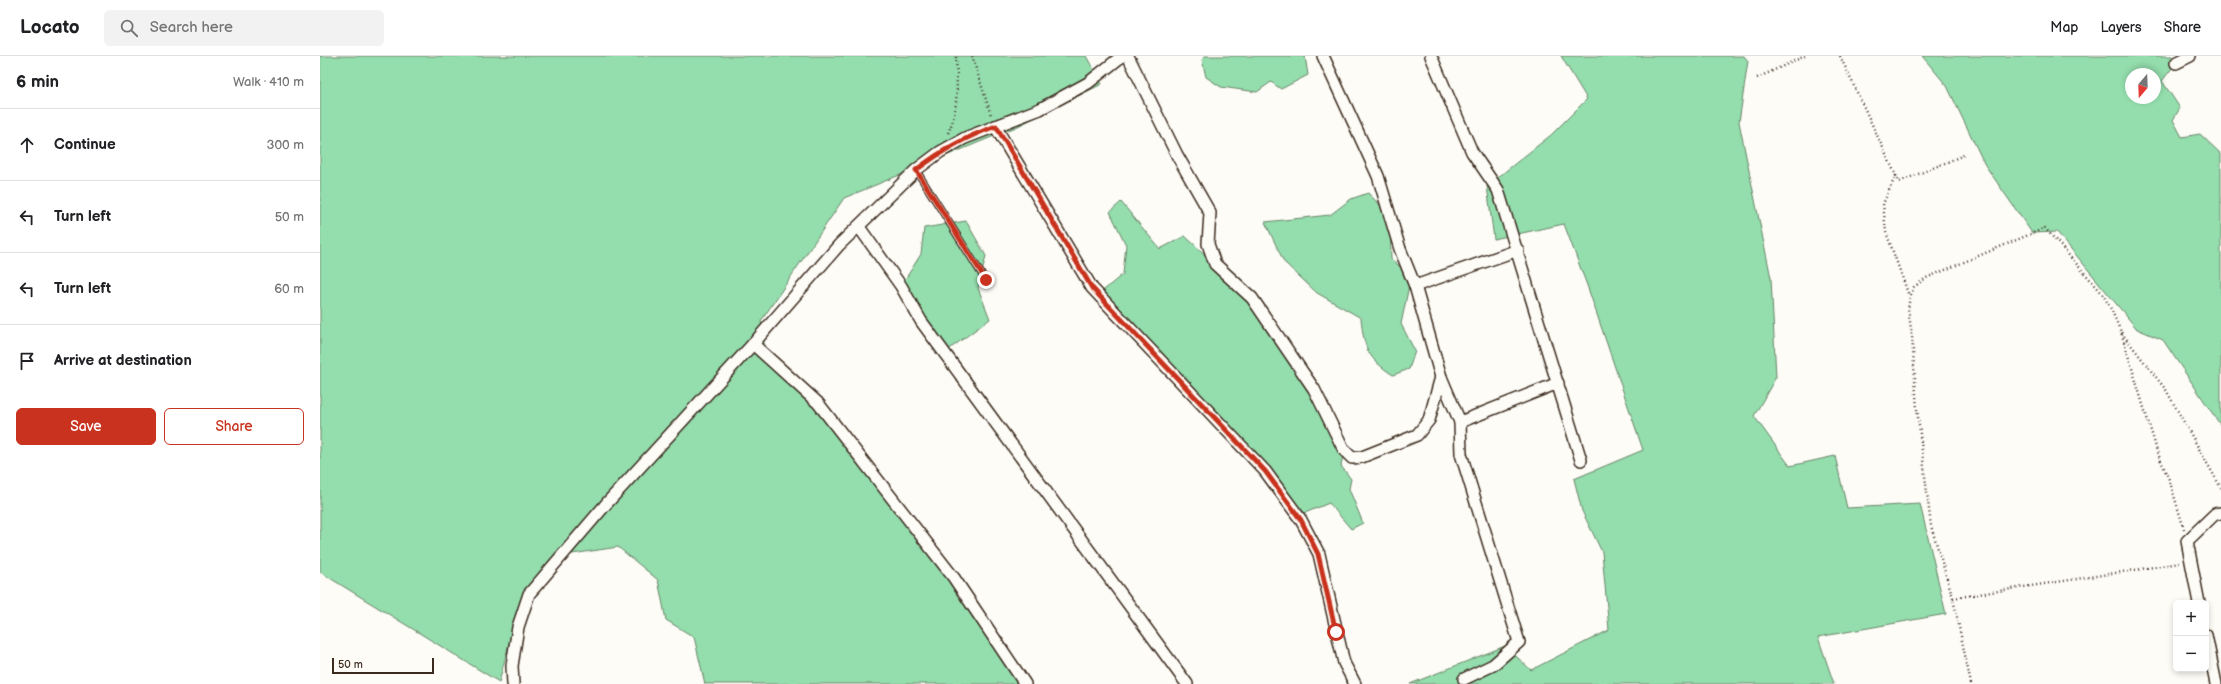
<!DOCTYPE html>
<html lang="en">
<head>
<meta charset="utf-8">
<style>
	body { margin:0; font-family:"Balsamiq Sans",sans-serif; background:#f2f2f2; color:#202124 }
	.controls { position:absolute; right:12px; bottom:12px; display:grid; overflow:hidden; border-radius:6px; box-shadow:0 2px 6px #0003 }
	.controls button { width:36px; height:36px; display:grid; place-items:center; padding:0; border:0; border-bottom:1px solid #e0e0e0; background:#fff; color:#202124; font:20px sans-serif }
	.compass { position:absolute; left:1805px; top:12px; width:36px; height:36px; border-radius:50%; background:#fff; box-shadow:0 2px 6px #0003; rotate:199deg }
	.scale { position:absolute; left:12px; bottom:10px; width:102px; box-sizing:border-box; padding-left:4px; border:2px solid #3b2a1e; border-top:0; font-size:11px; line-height:14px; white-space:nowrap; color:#3b2a1e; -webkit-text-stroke:3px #fdfcf7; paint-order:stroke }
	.stop { position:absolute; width:12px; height:12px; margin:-9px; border:3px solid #c8321e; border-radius:50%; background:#fff }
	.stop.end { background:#c8321e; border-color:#fff; box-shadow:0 1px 4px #0008 }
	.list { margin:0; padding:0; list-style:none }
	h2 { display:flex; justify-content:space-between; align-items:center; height:52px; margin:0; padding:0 16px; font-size:17px }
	h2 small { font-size:13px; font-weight:400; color:#757577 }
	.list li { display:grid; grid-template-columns:26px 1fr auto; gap:12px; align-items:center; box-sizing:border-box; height:72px; padding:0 16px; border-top:1px solid #e0e0e0 }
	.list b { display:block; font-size:15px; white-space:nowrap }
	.list em { font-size:13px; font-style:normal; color:#757577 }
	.actions { display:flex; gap:8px; padding:12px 16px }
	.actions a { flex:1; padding:9px 0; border:1px solid #c8321e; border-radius:6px; text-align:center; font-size:14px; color:#c8321e }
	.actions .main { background:#c8321e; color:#fff }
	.icon { flex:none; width:22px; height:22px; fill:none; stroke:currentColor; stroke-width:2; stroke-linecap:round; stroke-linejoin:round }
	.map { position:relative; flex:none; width:1901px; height:628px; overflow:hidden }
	header { display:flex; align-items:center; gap:24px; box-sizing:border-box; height:56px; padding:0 20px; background:#fff; border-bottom:1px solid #e0e0e0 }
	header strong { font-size:19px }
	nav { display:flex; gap:22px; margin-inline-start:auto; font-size:14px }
	.search { width:280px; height:36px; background:#f2f2f2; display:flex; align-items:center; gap:10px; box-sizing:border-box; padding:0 14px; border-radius:6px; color:#757577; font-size:15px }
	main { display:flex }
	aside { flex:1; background:#fff }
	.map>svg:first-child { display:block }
</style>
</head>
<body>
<header>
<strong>Locato</strong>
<div class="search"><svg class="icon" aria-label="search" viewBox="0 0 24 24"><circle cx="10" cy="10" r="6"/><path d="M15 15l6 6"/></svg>Search here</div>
<nav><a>Map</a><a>Layers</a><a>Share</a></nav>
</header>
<main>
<aside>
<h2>6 min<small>Walk · 410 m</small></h2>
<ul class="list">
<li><svg class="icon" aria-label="ahead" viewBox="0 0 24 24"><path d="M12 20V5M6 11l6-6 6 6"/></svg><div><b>Continue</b></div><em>300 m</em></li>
<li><svg class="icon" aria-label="left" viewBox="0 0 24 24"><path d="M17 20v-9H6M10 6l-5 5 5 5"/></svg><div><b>Turn left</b></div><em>50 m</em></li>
<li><svg class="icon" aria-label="left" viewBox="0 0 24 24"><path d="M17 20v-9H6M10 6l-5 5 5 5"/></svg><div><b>Turn left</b></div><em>60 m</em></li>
<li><svg class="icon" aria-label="arrive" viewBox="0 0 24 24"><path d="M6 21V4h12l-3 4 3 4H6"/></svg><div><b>Arrive at destination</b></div></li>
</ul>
<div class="actions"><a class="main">Save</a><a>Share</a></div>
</aside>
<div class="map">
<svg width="1901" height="628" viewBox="0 0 1901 628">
	<rect width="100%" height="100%" fill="#fdfcf7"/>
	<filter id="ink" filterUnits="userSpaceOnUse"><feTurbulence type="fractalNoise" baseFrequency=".025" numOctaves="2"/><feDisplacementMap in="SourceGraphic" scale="8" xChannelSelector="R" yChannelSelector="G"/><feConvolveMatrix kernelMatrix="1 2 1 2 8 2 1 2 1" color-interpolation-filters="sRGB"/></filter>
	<g filter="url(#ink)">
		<g fill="#94ddad" stroke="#688466" fill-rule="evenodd">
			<path d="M0 0H766L782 28 696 71 524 142 441 265 446 300 498 347 641 540 698 628H385L374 581 346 564 338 524 298 491 239 500 199 549 179 626 0 516Z"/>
			<path d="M885 0H985L988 19 961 33 951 26 937 36 901 31 886 21 882 4Z"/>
			<path d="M1241 0H1424L1428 5 1419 66 1451 222 1456 321 1434 360 1470 410 1515 400 1527 452 1600 448 1626 558 1498 581 1514 628H1090L1185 590 1211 614 1289 574 1282 496 1262 455 1254 423 1323 394 1268 232 1244 168 1174 183 1167 130 1231 79 1267 43Z"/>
			<path d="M1602 0H1852L1856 7 1842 25 1860 52 1853 64 1862 81 1880 78 1901 98V370L1843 284 1817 273 1737 176 1712 177 1665 109 1627 30ZM1811 18H1835V42H1811Z"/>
			<path d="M1048 137 1070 159 1071 203 1091 220 1081 268 1095 295 1089 313 1073 319C1047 302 1044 292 1041 262L997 237 964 206 945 166 1010 159 1031 143Z"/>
			<path d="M801 146 840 193 865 180 932 242 994 333 1024 394 1021 410 1031 423 1029 433 1043 467 1031 473 1009 447 985 457 778 239 803 218 806 189 790 156Z"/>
			<path d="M646 165 666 200 658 232 670 263 624 297 581 230 601 198 604 172Z"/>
		</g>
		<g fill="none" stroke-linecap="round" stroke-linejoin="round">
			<defs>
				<path id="service" d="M596 114 666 225"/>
				<g id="minor">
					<path d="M808 0 857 99 890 157 888 188 895 208 932 242 994 333 1024 394 1032 402 1042 401 1097 379 1109 364 1121 321"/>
					<path d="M1003 0 1058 120 1080 193 1095 230 1121 321 1140 366 1141 398 1199 586 1173 609 1144 623"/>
					<path d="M1111 0 1152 96 1178 134 1261 404"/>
					<path d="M1856 7 1870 0"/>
					<path d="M675 70 772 232 945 415 981 464 999 498 1024 607 1035 628"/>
					<path d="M539 171 581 230 601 265 867 628"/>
					<path d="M1095 230 1198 194"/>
					<path d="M433 288 498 347 634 522 705 628"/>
					<path d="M1140 366 1238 327"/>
					<path d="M1879 547 1867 485 1895 458 1901 457"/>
					<path d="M1886 579 1896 628"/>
					<path d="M193 628 192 610 198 571 209 538 287 447 433 288 519 189 596 114 620 96 645 82 720 53 768 27 802 0"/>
				</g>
			</defs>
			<use href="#service" stroke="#3b2a1e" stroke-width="8"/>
			<use href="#minor" stroke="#3b2a1e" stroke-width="14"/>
			<g stroke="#3b2a1e" stroke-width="2.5" stroke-dasharray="1 3" stroke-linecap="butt">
				<path d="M652 0 671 59"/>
				<path d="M1520 0 1579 126 1644 99"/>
				<path d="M1437 22 1485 0"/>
				<path d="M628 77C639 53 637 26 636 0"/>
				<path d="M1576 119 1563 148 1566 176 1589 240"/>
				<path d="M1864 473 1850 426 1838 398 1801 276 1846 334 1901 432"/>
				<path d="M1633 542 1611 470 1597 353 1592 280 1588 252 1590 241 1594 231 1606 222 1725 172 1782 237 1791 253 1801 276"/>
				<path d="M1651 628 1633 542 1860 507"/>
			</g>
			<use href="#service" stroke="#fdfcf7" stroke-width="5.5"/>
			<use href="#minor" stroke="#fdfcf7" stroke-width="11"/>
		</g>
	</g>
	<g fill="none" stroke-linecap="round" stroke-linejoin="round" filter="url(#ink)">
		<path stroke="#c8321e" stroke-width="5" d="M666 224 596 114C623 94 643 82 676 70L772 232 945 415 981 464 998 498 1016 576"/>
	</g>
</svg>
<div class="controls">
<button>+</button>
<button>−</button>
</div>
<svg class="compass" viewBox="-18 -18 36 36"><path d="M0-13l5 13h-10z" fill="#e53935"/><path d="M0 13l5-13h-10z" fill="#757577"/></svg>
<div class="scale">50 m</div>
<div class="stop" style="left:1016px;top:576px"></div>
<div class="stop end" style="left:666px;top:224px"></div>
</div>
</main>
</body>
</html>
